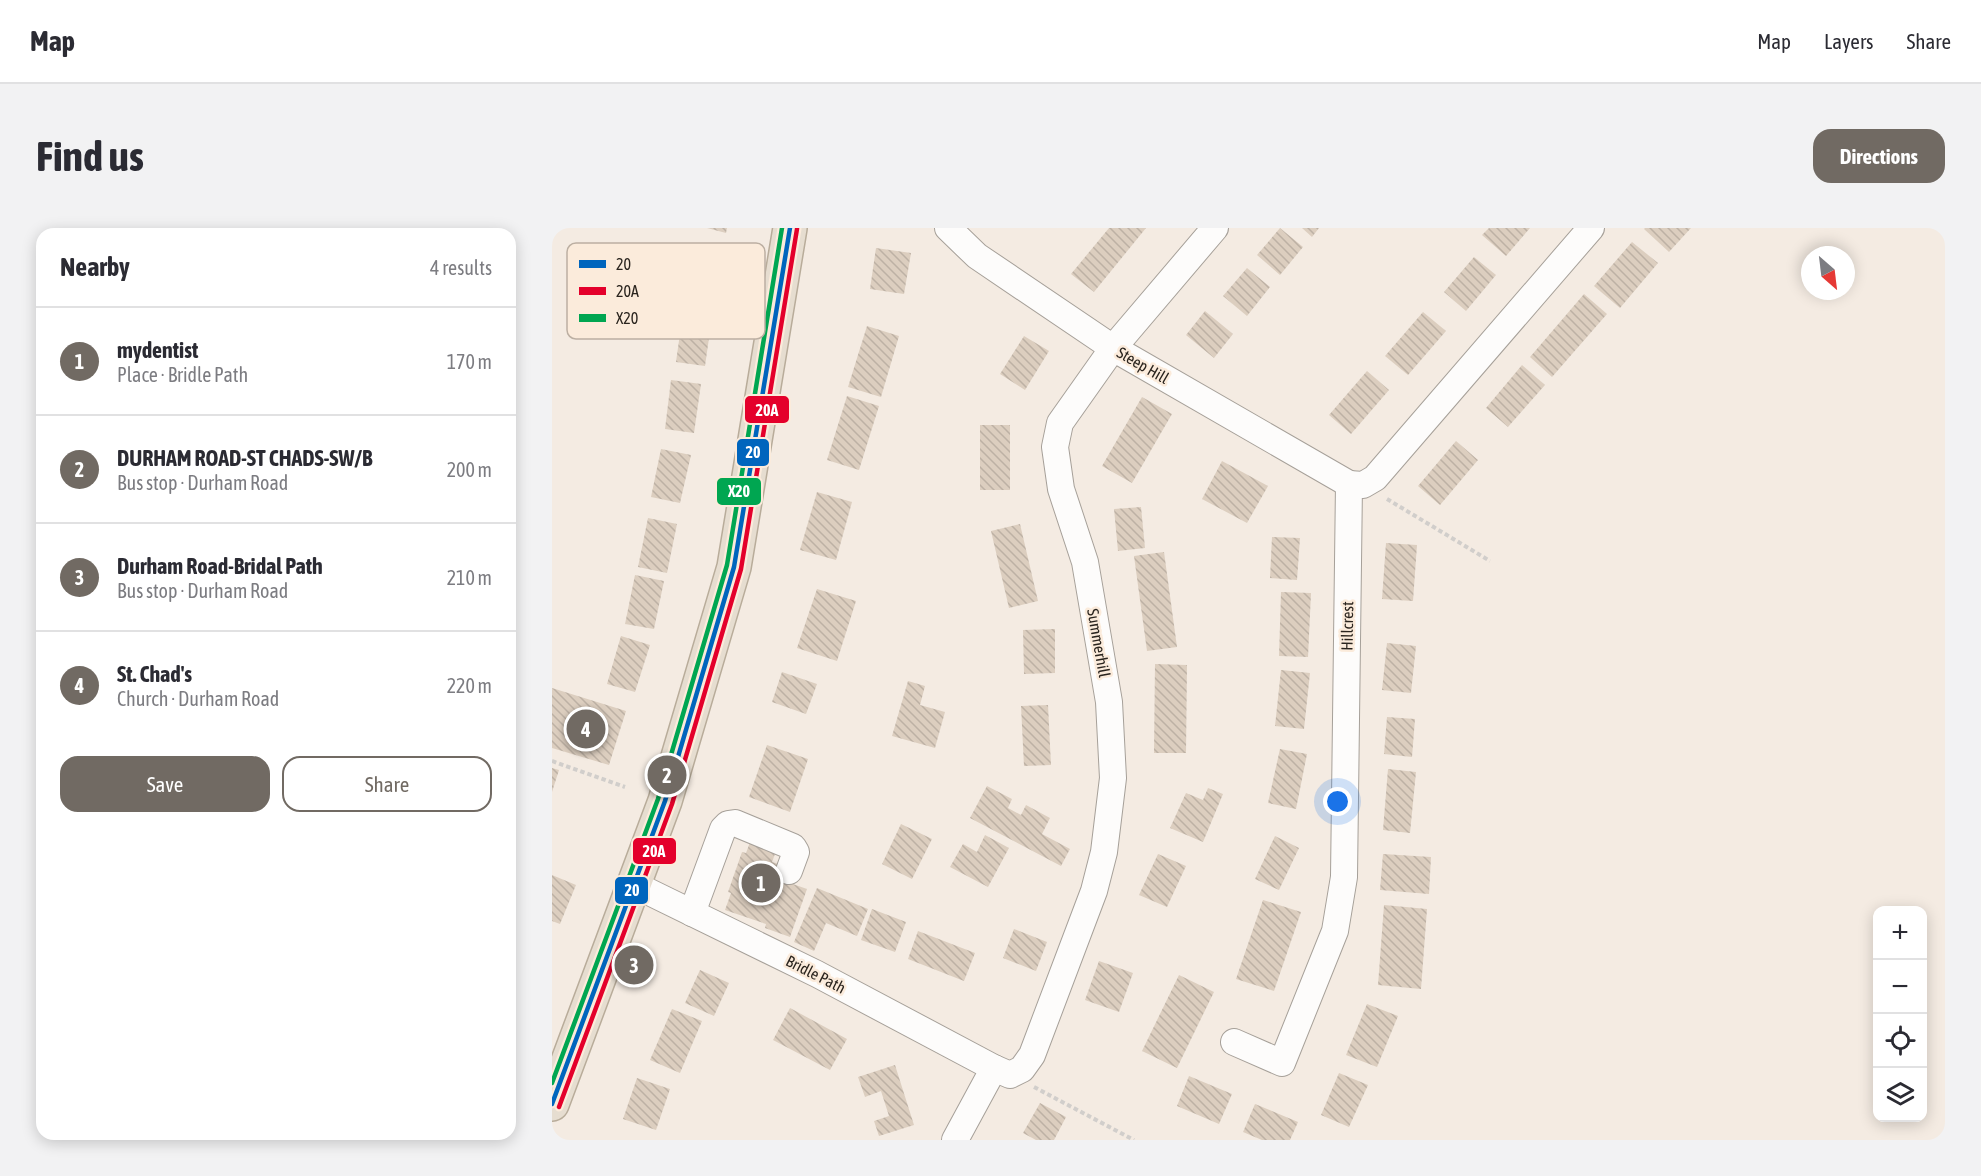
<!DOCTYPE html>
<html lang="en">
<head>
<meta charset="utf-8">
<style>
	body { margin:0; font-family:"Asap Condensed",sans-serif; background:#f2f2f3; color:#2b2b33 }
	.controls { position:absolute; right:18px; bottom:18px; display:grid; overflow:hidden; border-radius:12px; box-shadow:0 3px 15px #0003 }
	.controls button { width:54px; height:54px; display:grid; place-items:center; padding:0; border:0; border-bottom:2px solid #e1e1e2; background:#fff; color:#2b2b33; font:30px sans-serif }
	.compass { position:absolute; left:1249px; top:18px; width:54px; height:54px; border-radius:50%; background:#fff; box-shadow:0 3px 15px #0003; rotate:152deg }
	.you { position:absolute; left:786px; top:574px; width:21px; height:21px; margin:-15px; border:4px solid #fff; border-radius:50%; background:#1a73e8; box-shadow:0 0 0 9px #1a73e833 }
	.badge { display:grid; place-items:center; width:39px; height:39px; border-radius:50%; background:#716a63; color:#fff; font-size:20px; font-weight:700 }
	.pin { position:absolute; translate:-50% -50%; border:3px solid #fff; box-shadow:0 2px 6px #0006 }
	.list { margin:0; padding:0; list-style:none }
	h2 { display:flex; justify-content:space-between; align-items:center; height:78px; margin:0; padding:0 24px; font-size:26px }
	h2 small { font-size:20px; font-weight:400; color:#7c7c81 }
	.list li { display:grid; grid-template-columns:39px 1fr auto; gap:18px; align-items:center; box-sizing:border-box; height:108px; padding:0 24px; border-top:2px solid #e1e1e2 }
	.list b { display:block; font-size:22px; white-space:nowrap }
	.list p { margin:0; font-size:20px; white-space:nowrap; color:#7c7c81 }
	.list em { font-size:20px; font-style:normal; color:#7c7c81 }
	.actions { display:flex; gap:12px; padding:18px 24px }
	.actions a { flex:1; padding:14px 0; border:2px solid #716a63; border-radius:18px; text-align:center; font-size:21px; color:#716a63 }
	.actions .main { background:#716a63; color:#fff }
	.icon { flex:none; width:33px; height:33px; fill:none; stroke:currentColor; stroke-width:2; stroke-linecap:round; stroke-linejoin:round }
	.map { position:relative; flex:none; width:1393px; height:912px; overflow:hidden; border-radius:18px }
	header { display:flex; align-items:center; gap:36px; box-sizing:border-box; height:84px; padding:0 30px; background:#fff; border-bottom:2px solid #e1e1e2 }
	header strong { font-size:28px }
	nav { display:flex; gap:33px; margin-inline-start:auto; font-size:21px }
	.intro { display:flex; align-items:center; justify-content:space-between; box-sizing:border-box; height:144px; padding:0 36px }
	h1 { margin:0; font-size:42px }
	.button { padding:15px 27px; border-radius:18px; background:#716a63; color:#fff; font-size:21px; font-weight:700 }
	main { display:flex; gap:36px; padding:0 36px }
	aside { flex:1; background:#fff; border-radius:18px; box-shadow:0 3px 15px #0003 }
	.map>svg:first-child { display:block }
</style>
</head>
<body>
<header>
<strong>Map</strong>
<nav><a>Map</a><a>Layers</a><a>Share</a></nav>
</header>
<div class="intro"><h1>Find us</h1><a class="button">Directions</a></div>
<main>
<aside>
<h2>Nearby<small>4 results</small></h2>
<ul class="list">
<li><span class="badge">1</span><div><b>mydentist</b><p>Place · Bridle Path</p></div><em>170 m</em></li>
<li><span class="badge">2</span><div><b>DURHAM ROAD-ST CHADS-SW/B</b><p>Bus stop · Durham Road</p></div><em>200 m</em></li>
<li><span class="badge">3</span><div><b>Durham Road-Bridal Path</b><p>Bus stop · Durham Road</p></div><em>210 m</em></li>
<li><span class="badge">4</span><div><b>St. Chad's</b><p>Church · Durham Road</p></div><em>220 m</em></li>
</ul>
<div class="actions"><a class="main">Save</a><a>Share</a></div>
</aside>
<div class="map">
<svg width="1393" height="912" viewBox="0 0 1393 912">
	<defs>
		<pattern id="building-back-hatch" width="6" height="6" patternUnits="userSpaceOnUse" patternTransform="scale(1.5)"><rect width="6" height="6" fill="#dccebf"/><path d="M-1 5l2 2M0 0l6 6M5-1l2 2" fill="none" stroke="#bdb1a4"/></pattern>
	</defs>
	<rect width="100%" height="100%" fill="#f4ebe2"/>
	<g fill="url(#building-back-hatch)">
		<path d="M155 0H175L174 5Z"/>
		<path d="M557 0H594L542 64 519 46Z"/>
		<path d="M728 0 751 19 728 47 705 27Z"/>
		<path d="M750 0H767L760 9Z"/>
		<path d="M937 0H978L954 28 930 7Z"/>
		<path d="M1093 0H1139L1117 24 1092 1Z"/>
		<path d="M1080 14 1106 35 1068 80 1042 58Z"/>
		<path d="M324 20 359 25 352 66 318 61Z"/>
		<path d="M922 29 944 47 914 83 892 64Z"/>
		<path d="M695 40 718 59 695 88 671 68Z"/>
		<path d="M1032 66 1055 86 1000 149 978 129Z"/>
		<path d="M653 83 681 106 662 130 634 107Z"/>
		<path d="M131 84 160 89 153 138 124 134Z"/>
		<path d="M871 84 894 103 856 147 833 128Z"/>
		<path d="M315 98 347 108 329 169 296 159Z"/>
		<path d="M472 108 497 123 473 162 448 146Z"/>
		<path d="M970 137 993 157 956 199 934 180Z"/>
		<path d="M815 143 837 162 799 206 777 187Z"/>
		<path d="M119 152 149 156 142 205 113 201Z"/>
		<path d="M295 168 327 178 307 242 275 232Z"/>
		<path d="M590 169 620 186 580 255 550 238Z"/>
		<rect x="428" y="197" width="30" height="65"/>
		<path d="M904 213 926 232 888 277 866 258Z"/>
		<path d="M109 221 139 227 128 275 99 269Z"/>
		<path d="M670 233 716 258 695 295 650 271Z"/>
		<path d="M265 264 300 274 284 332 248 322Z"/>
		<path d="M589 279 593 320 566 323 562 281Z"/>
		<path d="M96 290 125 296 115 345 86 339Z"/>
		<path d="M468 296 486 373 457 380 439 303Z"/>
		<path d="M720 309 748 310 745 352 718 350Z"/>
		<path d="M834 315 865 317 861 373 830 371Z"/>
		<path d="M612 324 625 419 595 423 582 328Z"/>
		<path d="M83 347 112 353 102 401 73 396Z"/>
		<path d="M265 361 304 373 285 433 245 420Z"/>
		<path d="M729 364 759 365 756 429 727 428Z"/>
		<path d="M503 401V445L472 446 471 402Z"/>
		<path d="M69 408 98 417 83 464 55 456Z"/>
		<path d="M835 415 864 418 859 465 830 462Z"/>
		<path d="M603 436 635 437 634 525H602Z"/>
		<path d="M729 442 758 445 752 501 723 498Z"/>
		<path d="M230 444 265 456 254 486 220 474Z"/>
		<path d="M356 453 373 458 368 477 393 484 383 520 340 508Z"/>
		<path d="M0 460 74 483 57 537 0 520Z"/>
		<path d="M496 477 499 537 472 538 469 478Z"/>
		<path d="M835 489 863 491 860 529 832 526Z"/>
		<path d="M215 517 256 531 238 584 197 569Z"/>
		<path d="M728 521 755 526 744 581 716 575Z"/>
		<path d="M0 540 7 542 0 564Z"/>
		<path d="M836 541 864 544 858 605 831 602Z"/>
		<path d="M435 558 460 571 456 580 469 587 474 577 498 590 490 606 518 621 509 638 418 590Z"/>
		<path d="M656 560 671 566 651 614 618 600 634 565 651 572Z"/>
		<path d="M349 596 380 611 360 651 330 636Z"/>
		<path d="M433 607 457 620 436 659 398 639 411 616 425 624Z"/>
		<path d="M723 608 747 620 727 662 703 651Z"/>
		<path d="M200 609 226 618 220 634 226 636 221 649 255 661 238 709 213 700 214 696 173 682 179 665 176 664 190 624 194 625Z"/>
		<path d="M606 626 634 638 615 679 587 667Z"/>
		<path d="M831 626 879 629 877 666 828 662Z"/>
		<path d="M0 647 24 657 8 696 0 693Z"/>
		<path d="M265 660 316 681 305 708 274 695 262 723 242 714Z"/>
		<path d="M711 672 749 684 722 763 684 751Z"/>
		<path d="M832 677 875 681 869 761 826 757Z"/>
		<path d="M320 681 354 694 343 724 309 712Z"/>
		<path d="M462 701 495 714 484 743 451 730Z"/>
		<path d="M366 703 423 725 412 753 356 731Z"/>
		<path d="M547 733 581 745 567 784 533 772Z"/>
		<path d="M148 742 177 755 162 788 133 775Z"/>
		<path d="M627 747 662 764 625 840 590 823Z"/>
		<path d="M815 776 846 788 825 839 794 827Z"/>
		<path d="M238 780 295 811 278 842 221 812Z"/>
		<path d="M120 781 150 793 128 845 98 832Z"/>
		<path d="M343 837 362 897 327 908 322 893 337 888 329 863 313 869 306 849Z"/>
		<path d="M787 845 816 857 797 899 769 887Z"/>
		<path d="M637 848 680 866 667 896 625 878Z"/>
		<path d="M85 850 118 861 104 902 71 891Z"/>
		<path d="M488 875 514 889 502 912H484L471 905Z"/>
		<path d="M703 876 746 894 738 912H710L691 904Z"/>
	</g>
	<g fill="none" stroke-linecap="round" stroke-linejoin="round">
		<defs>
			<g id="minor">
				<path d="M396 0 425 28 561 120 797 256"/>
				<path d="M83 657 265 746 442 840 458 847 470 841 480 827 542 663 552 624 561 550 557 474 533 334 509 261 503 219 508 195 561 120 663 0"/>
				<path d="M140 685 171 601 176 596 183 595 241 619 244 624 237 643"/>
				<path d="M682 814 730 835 783 703 792 649 797 256 811 257 823 250 1039 0"/>
				<path d="M403 912 442 840"/>
			</g>
			<path id="highway" d="M0 876 113 573 182 339 238 0"/>
		</defs>
		<use href="#minor" stroke="#a6a099" stroke-width="28"/>
		<use href="#highway" stroke="#b8ac9a" stroke-width="36"/>
		<g stroke="#d1cecb" stroke-width="4" stroke-dasharray="4.5 3" stroke-linecap="butt">
			<path d="M835 271 938 333"/>
			<path d="M0 533 73 559"/>
			<path d="M482 859 582 912"/>
		</g>
		<use href="#minor" stroke="#fdfcfb" stroke-width="26"/>
		<use href="#highway" stroke="#e6ddd0" stroke-width="33"/>
		<defs>
			<path id="bus-1" d="M0 876 113 573 182 339 238 0"/>
			<path id="bus-2" d="M7 879 120 576 189 341 245 1"/>
			<path id="bus-3" d="M0 855 106 571 175 337 230 0"/>
		</defs>
		<use href="#bus-1" stroke="#fbebdb" stroke-width="9"/>
		<use href="#bus-2" stroke="#fbebdb" stroke-width="9"/>
		<use href="#bus-3" stroke="#fbebdb" stroke-width="9"/>
		<use href="#bus-1" stroke="#0065bd" stroke-width="4.5"/>
		<use href="#bus-2" stroke="#e4002b" stroke-width="4.5"/>
		<use href="#bus-3" stroke="#00a651" stroke-width="4.5"/>
	</g>
	<g text-anchor="middle" dominant-baseline="central" stroke-width="5" stroke-linejoin="round" paint-order="stroke">
		<g font-size="16" fill="#2a241e" stroke="#fbebdb">
			<text transform="translate(591 137) rotate(30)">Steep Hill</text>
			<text transform="translate(795 398) rotate(-89)">Hillcrest</text>
			<text transform="translate(547 415) rotate(80)">Summerhill</text>
			<text transform="translate(264 746) rotate(27)">Bridle Path</text>
		</g>
	</g>
	<rect x="15" y="15" width="198" height="96" rx="9" fill="#fbebdb" stroke="#bcafa2" stroke-width="1.5"/>
	<rect x="27" y="32" width="27" height="8" fill="#0065bd"/>
	<rect x="27" y="59" width="27" height="8" fill="#e4002b"/>
	<rect x="27" y="86" width="27" height="8" fill="#00a651"/>
	<g font-size="16" fill="#2a241e">
		<text x="64" y="42">20</text>
		<text x="64" y="69">20A</text>
		<text x="64" y="96">X20</text>
	</g>
	<g stroke="#fbebdb" stroke-width="2">
		<rect x="192" y="167" width="46" height="29" rx="6" fill="#e4002b"/>
		<rect x="184" y="210" width="34" height="29" rx="6" fill="#0065bd"/>
		<rect x="164" y="249" width="46" height="29" rx="6" fill="#00a651"/>
		<rect x="80" y="609" width="45" height="28" rx="6" fill="#e4002b"/>
		<rect x="62" y="648" width="35" height="29" rx="6" fill="#0065bd"/>
	</g>
	<g font-size="16" text-anchor="middle" font-weight="bold" fill="#fff">
		<text x="215" y="188">20A</text>
		<text x="201" y="230">20</text>
		<text x="187" y="269">X20</text>
		<text x="102" y="629">20A</text>
		<text x="80" y="668">20</text>
	</g>
</svg>
<div class="controls">
<button>+</button>
<button>−</button>
<button><svg class="icon" aria-label="locate" viewBox="0 0 24 24"><circle cx="12" cy="12" r="6"/><path d="M12 2v4M12 18v4M2 12h4M18 12h4"/></svg></button>
<button><svg class="icon" aria-label="layers" viewBox="0 0 24 24"><path d="M12 4l9 5-9 5-9-5zM3 14l9 5 9-5"/></svg></button>
</div>
<svg class="compass" viewBox="-18 -18 36 36"><path d="M0-13l5 13h-10z" fill="#e53935"/><path d="M0 13l5-13h-10z" fill="#7c7c81"/></svg>
<div class="you"></div>
<div class="pin badge" style="left:209px;top:655px">1</div>
<div class="pin badge" style="left:115px;top:547px">2</div>
<div class="pin badge" style="left:82px;top:737px">3</div>
<div class="pin badge" style="left:34px;top:501px">4</div>
</div>
</main>
</body>
</html>
